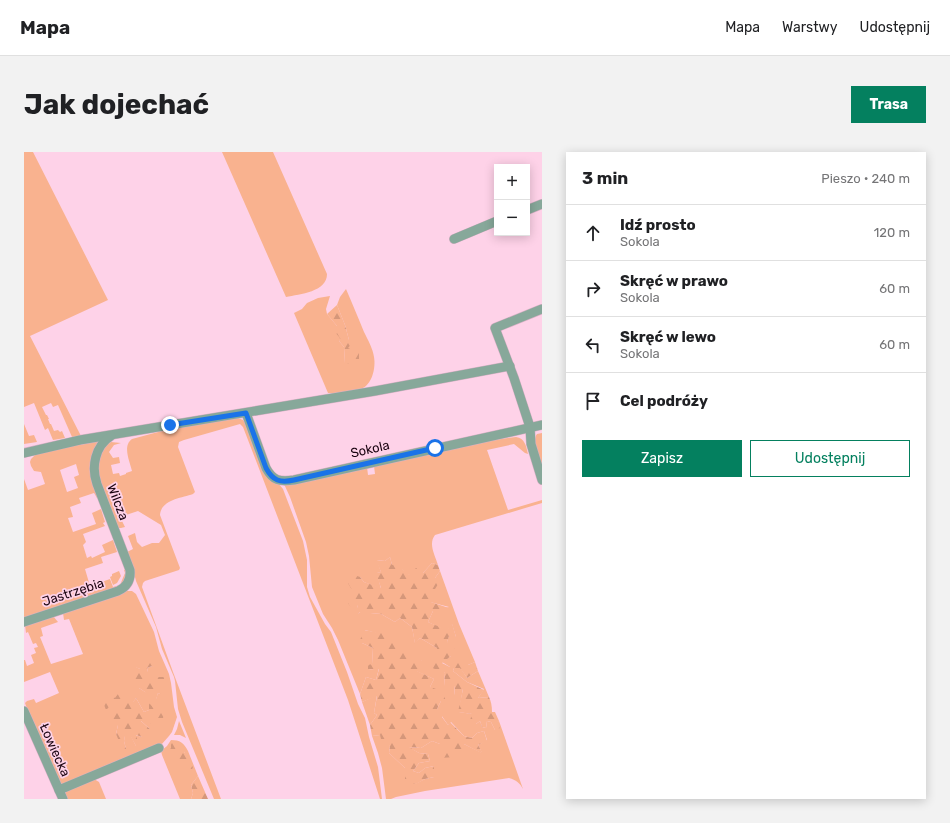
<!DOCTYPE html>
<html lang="pl">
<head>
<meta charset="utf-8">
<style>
	body { margin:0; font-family:Rubik,sans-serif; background:#f2f2f2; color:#202124 }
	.controls { position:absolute; right:12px; top:12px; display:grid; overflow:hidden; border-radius:0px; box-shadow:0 2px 10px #0003 }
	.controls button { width:36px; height:36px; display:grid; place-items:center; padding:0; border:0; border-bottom:1px solid #e0e0e0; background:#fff; color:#202124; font:20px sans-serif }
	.stop { position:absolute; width:12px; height:12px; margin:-9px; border:3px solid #1a73e8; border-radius:50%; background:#fff }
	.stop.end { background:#1a73e8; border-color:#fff; box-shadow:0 1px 4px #0008 }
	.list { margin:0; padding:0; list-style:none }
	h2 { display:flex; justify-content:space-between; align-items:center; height:52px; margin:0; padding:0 16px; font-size:17px }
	h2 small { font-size:13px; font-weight:400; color:#757577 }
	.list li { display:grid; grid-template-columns:26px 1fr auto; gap:12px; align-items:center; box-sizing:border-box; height:56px; padding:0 16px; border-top:1px solid #e0e0e0 }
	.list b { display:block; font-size:15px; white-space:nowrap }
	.list p { margin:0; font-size:13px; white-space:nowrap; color:#757577 }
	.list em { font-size:13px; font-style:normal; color:#757577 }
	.actions { display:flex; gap:8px; padding:12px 16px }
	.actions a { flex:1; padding:9px 0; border:1px solid #04805f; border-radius:0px; text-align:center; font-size:14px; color:#04805f }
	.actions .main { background:#04805f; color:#fff }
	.icon { flex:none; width:22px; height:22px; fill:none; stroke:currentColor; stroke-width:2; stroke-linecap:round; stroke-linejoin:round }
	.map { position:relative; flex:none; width:518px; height:647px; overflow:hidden; border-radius:0px }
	header { display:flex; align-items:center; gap:24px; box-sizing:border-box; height:56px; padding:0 20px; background:#fff; border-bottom:1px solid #e0e0e0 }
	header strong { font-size:19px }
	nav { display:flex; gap:22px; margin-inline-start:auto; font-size:14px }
	.intro { display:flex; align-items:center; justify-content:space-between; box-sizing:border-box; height:96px; padding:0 24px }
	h1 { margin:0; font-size:28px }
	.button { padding:10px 18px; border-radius:0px; background:#04805f; color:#fff; font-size:14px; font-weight:700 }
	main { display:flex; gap:24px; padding:0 24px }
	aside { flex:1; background:#fff; border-radius:0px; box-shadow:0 2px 10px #0003 }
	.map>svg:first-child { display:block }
</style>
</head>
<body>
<header>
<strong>Mapa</strong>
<nav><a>Mapa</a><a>Warstwy</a><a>Udostępnij</a></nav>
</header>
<div class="intro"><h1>Jak dojechać</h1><a class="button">Trasa</a></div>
<main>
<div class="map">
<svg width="518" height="647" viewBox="0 0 518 647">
	<defs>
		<pattern id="forest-firs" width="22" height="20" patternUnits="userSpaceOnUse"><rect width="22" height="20" fill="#f9b28f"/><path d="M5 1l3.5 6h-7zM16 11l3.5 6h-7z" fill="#d5977a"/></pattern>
	</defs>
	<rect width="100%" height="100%" fill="#fed2e8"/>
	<g fill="#f9b28f" fill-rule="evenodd">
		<path d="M0 0H9L84 148 6 184 57 284 48 285 34 253 29 255 27 251 18 255 22 263H23L25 267H24L26 272H27L30 279 34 278 36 280 38 279 41 286 29 288 24 276 21 278 10 251 0 255Z"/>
		<path d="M198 0H249L303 122C303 140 276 142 262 145Z"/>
		<path d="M322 137C328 151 334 165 340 180 344 188 349 197 350 205 352 216 348 233 337 237 330 241 312 241 304 241L270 161 278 157 283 151 294 146 306 144 302 157 303 162 313 174 317 186 315 189 320 195 321 211 325 188 321 173 313 153 316 145Z"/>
		<path d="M214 266 219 268 222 271 254 331 259 337 262 345 279 389 283 408V435L286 445 301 472 307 480 323 520 334 552 341 566 345 585 354 615 358 647H356L324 548 219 275 216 272 160 288 155 290 154 295 171 340 169 342C157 346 137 348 136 363L156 416 155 418 121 429 119 431 118 435 149 520 197 647H190L158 570 154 557 151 529 150 525 138 497 132 475 112 429 109 417 103 400 109 397 104 384 111 381 113 390 118 395 128 391H135L141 383 137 373 114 359 96 365 101 375 97 376H93L74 329 73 310 80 295 87 290 97 291 90 293 85 300 89 306 95 305 96 311 87 313 89 322 95 321 96 324 102 322V321L108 319C106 310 98 294 108 287L149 276Z"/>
		<path d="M0 272 5 284 10 283 13 290 0 292Z"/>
		<path d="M518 281V315C515 307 507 290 513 282Z"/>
		<path d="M492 285C501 286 502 294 504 302L501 301 490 292 463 298 484 358 518 348V351L411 383C404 392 411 403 414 413L408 411 399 421 385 423 379 418 368 413 366 405 361 409 353 408 357 420 353 421 357 437 340 430 336 425 329 438 334 456V462L336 460 357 462 371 470 376 466 388 475 391 491 396 486 413 496V508L407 509 421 521 420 534 431 533 430 543 439 536 435 560 448 562 452 572 456 569 458 575 462 576 463 569 467 570 471 578 472 570 475 569 499 637C496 631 492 628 485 626L401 639 372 645 367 647H362L358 616 354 601 348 584 356 583 366 594 365 601 381 616 391 632 401 627 410 625V614L401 616 395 621 389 619 395 611 406 609 404 602 395 601 384 595 397 596 408 589 416 592H440L458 601 454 593 463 588 460 579 453 581 448 586 440 584 427 570 424 573 413 557 417 549 406 535 410 527 392 519 398 509 384 505 376 500 356 482 341 478 338 491 349 496 348 512 345 518 355 516 352 528 342 525 336 542 314 488 308 476 299 462 288 435 285 404 282 390 266 345 260 332 343 315 344 323 351 322 350 314 461 289Z"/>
		<path d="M76 289 73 295V346L70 341 55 346 57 351 46 355 49 365 44 366 49 380 72 372 68 361 77 357 81 370 79 371 81 374 59 382 62 390 59 393 63 406 67 404 68 406 81 400 78 393 89 388 93 400 77 405 79 411 61 417 66 434 86 427 89 435 96 433 101 421 100 418 103 417 100 432 0 468V327L4 338 21 332 17 320 10 319 7 314 6 310 7 307 12 302 44 295ZM52 312 55 323 50 325 54 336 43 340 36 318Z"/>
		<path d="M95 419 97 424 93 431 89 433 86 425 88 424V422Z"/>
		<path d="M416 419 435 472 451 510 444 513 426 515 418 510 427 504 423 490 425 483 432 485 428 472 423 479 404 470 409 459 425 455 406 450 410 437 411 426Z"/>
		<path d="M100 439H108L112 442 130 480 135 499 145 522 147 531 150 555 153 565 148 580 145 584 137 593 37 633 8 570 1 551 3 549 10 547 12 551 35 541 26 520 0 530V508H1L3 514 10 511 7 503 12 501 10 496 14 495 12 491 9 492 4 480 2 481 1 473 29 464 34 470 17 476 19 484 16 485 27 512 59 502 45 467 40 468 39 461ZM122 513 138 515 128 514 123 516 124 520 135 525 136 542 134 541 132 547 115 536 116 517 112 515ZM112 546 120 560 130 556 128 566 123 569 116 568 126 577 116 574 118 585 111 583 112 594 107 584 101 583 100 589 102 597 92 582 94 573Z"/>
		<path d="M436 515 443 526 454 519 465 545 454 546 460 537 443 530 429 519 430 516Z"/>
		<path d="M353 543 350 561 353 563 346 573 338 550Z"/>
		<path d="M155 569 162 586 156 583H150L153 577Z"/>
		<path d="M147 588V596L153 608 163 609 160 599H164L174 624 167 633 169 641 167 647H156L138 603 137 599 143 594Z"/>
		<path d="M70 627 75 630 82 647H42V639Z"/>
	</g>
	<g fill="url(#forest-firs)">
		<path d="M313 153 321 173 325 188 329 190 324 196 335 201V213L321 211 320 195 315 189 316 186 310 179 313 174 303 162Z"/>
		<path d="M366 405 368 413 375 411 379 418 384 419 385 423 392 416 399 421 408 411 414 413 416 419 411 426 416 429 411 437 415 444 407 450 425 456 421 462 409 459 404 470 423 478 428 471 432 485 429 488 425 484 423 490 431 497 427 504 418 511 426 515 432 502 444 513 451 510 454 519 443 526 436 516H430L429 519 443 530 460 538 454 546 465 545C467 549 468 554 468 560H471L475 569 472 571 476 576 471 578 467 570 463 569 462 576 458 575 456 569 452 572 449 580 443 578 448 562 434 560 439 537 430 544 431 534H420L421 521 406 515 407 509 404 508 406 505 413 508V496L396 486 391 492 388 475 376 466 371 470 357 462 347 461 342 465 339 463 336 460 333 463 334 456 333 453 327 455 323 450 328 438 321 426 330 423 336 425 340 430 357 436 352 421 357 420 352 408 361 409Z"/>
		<path d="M368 477 369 483 379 490 376 499 382 498 384 504H392L398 509 404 510 401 519H393L410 527 406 535 418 539 422 549H417L413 557 419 559 418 565 424 573 426 570 440 584 448 586 453 581 460 579 463 589 454 593 459 602 440 592V599L431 605 416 606V592L408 589 397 596 385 595 395 601 404 602 406 609 395 611 389 619 395 621 401 616 410 614V625L401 627 392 632 381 631V616L365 601 366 594 358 591 356 583 348 584 346 573 353 563 350 561 353 544 338 550 336 542 342 525 352 528 355 517 344 518V513L348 512 349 496 338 491 336 488 340 478 356 481Z"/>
		<path d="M127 507H134L138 515 135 518 128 514 123 516 124 520 131 519 135 525H140L141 534 138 536 136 542 134 541 132 548 123 545 121 540 115 536 112 537 110 528 116 517 111 515 119 510 122 513Z"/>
		<path d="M101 541 103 543 96 548 95 550H91L89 555H85L82 558 79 550 88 544 91 546 94 542Z"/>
		<path d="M112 546 120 560 125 558V551L130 556 138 550 145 551 139 566H128L140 573 137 578 123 569H117L127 578 117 575 119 581 118 585 112 583 115 593 112 594 107 585 101 584 100 589 102 597H109L108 601H100L92 582 94 573 90 572 83 560 106 549 109 550Z"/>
		<path d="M147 588C156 588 160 591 164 599L160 600 165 604 163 609 169 615 167 620 159 616 154 617 153 609 148 611 144 609 143 601 147 596Z"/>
		<path d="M174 624 184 647H167L169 641 167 633Z"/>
	</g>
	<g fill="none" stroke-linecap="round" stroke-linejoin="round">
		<defs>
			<g id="street">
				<path d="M503 58 518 52"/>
				<path d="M430 87 473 69"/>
				<path d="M518 157 471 176 490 226 506 275 507 292 518 328"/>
				<path d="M222 261 242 316C249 329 256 330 270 328L518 273"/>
				<path d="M0 301 56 288 351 239 486 214"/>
				<path d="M0 470 94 439C103 435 107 428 106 418L73 332C67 315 71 294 87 284"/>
				<path d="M0 559 39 647"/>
				<path d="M35 638 135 596"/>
			</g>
		</defs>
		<use href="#street" stroke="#dab1c6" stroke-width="10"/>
		<use href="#street" stroke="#87a89a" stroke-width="9"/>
	</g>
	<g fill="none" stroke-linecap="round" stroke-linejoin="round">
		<path stroke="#1a73e8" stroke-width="5" d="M146 273 222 261 242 316C249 329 256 331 270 328L411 296"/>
	</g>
	<g text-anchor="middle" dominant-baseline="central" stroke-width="3.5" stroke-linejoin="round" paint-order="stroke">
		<g font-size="13" fill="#1b0411" stroke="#fed2e8">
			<text transform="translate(346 297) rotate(-13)">Sokola</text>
			<text transform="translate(94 350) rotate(69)">Wilcza</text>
			<text transform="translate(49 440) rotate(-18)">Jastrzębia</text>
			<text transform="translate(31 598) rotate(66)">Łowiecka</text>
		</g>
	</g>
</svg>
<div class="controls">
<button>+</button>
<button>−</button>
</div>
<div class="stop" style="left:411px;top:296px"></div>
<div class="stop end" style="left:146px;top:273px"></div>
</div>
<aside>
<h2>3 min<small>Pieszo · 240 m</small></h2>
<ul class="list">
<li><svg class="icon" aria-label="ahead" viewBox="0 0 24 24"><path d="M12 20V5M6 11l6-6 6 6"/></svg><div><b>Idź prosto</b><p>Sokola</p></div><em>120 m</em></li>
<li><svg class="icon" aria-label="right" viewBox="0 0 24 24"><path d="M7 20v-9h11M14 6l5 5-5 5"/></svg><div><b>Skręć w prawo</b><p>Sokola</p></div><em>60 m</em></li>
<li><svg class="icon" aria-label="left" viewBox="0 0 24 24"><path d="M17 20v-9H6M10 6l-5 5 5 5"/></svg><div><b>Skręć w lewo</b><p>Sokola</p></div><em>60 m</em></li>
<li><svg class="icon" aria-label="arrive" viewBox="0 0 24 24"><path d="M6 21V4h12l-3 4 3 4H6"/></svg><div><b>Cel podróży</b></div></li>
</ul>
<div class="actions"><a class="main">Zapisz</a><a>Udostępnij</a></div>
</aside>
</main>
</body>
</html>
